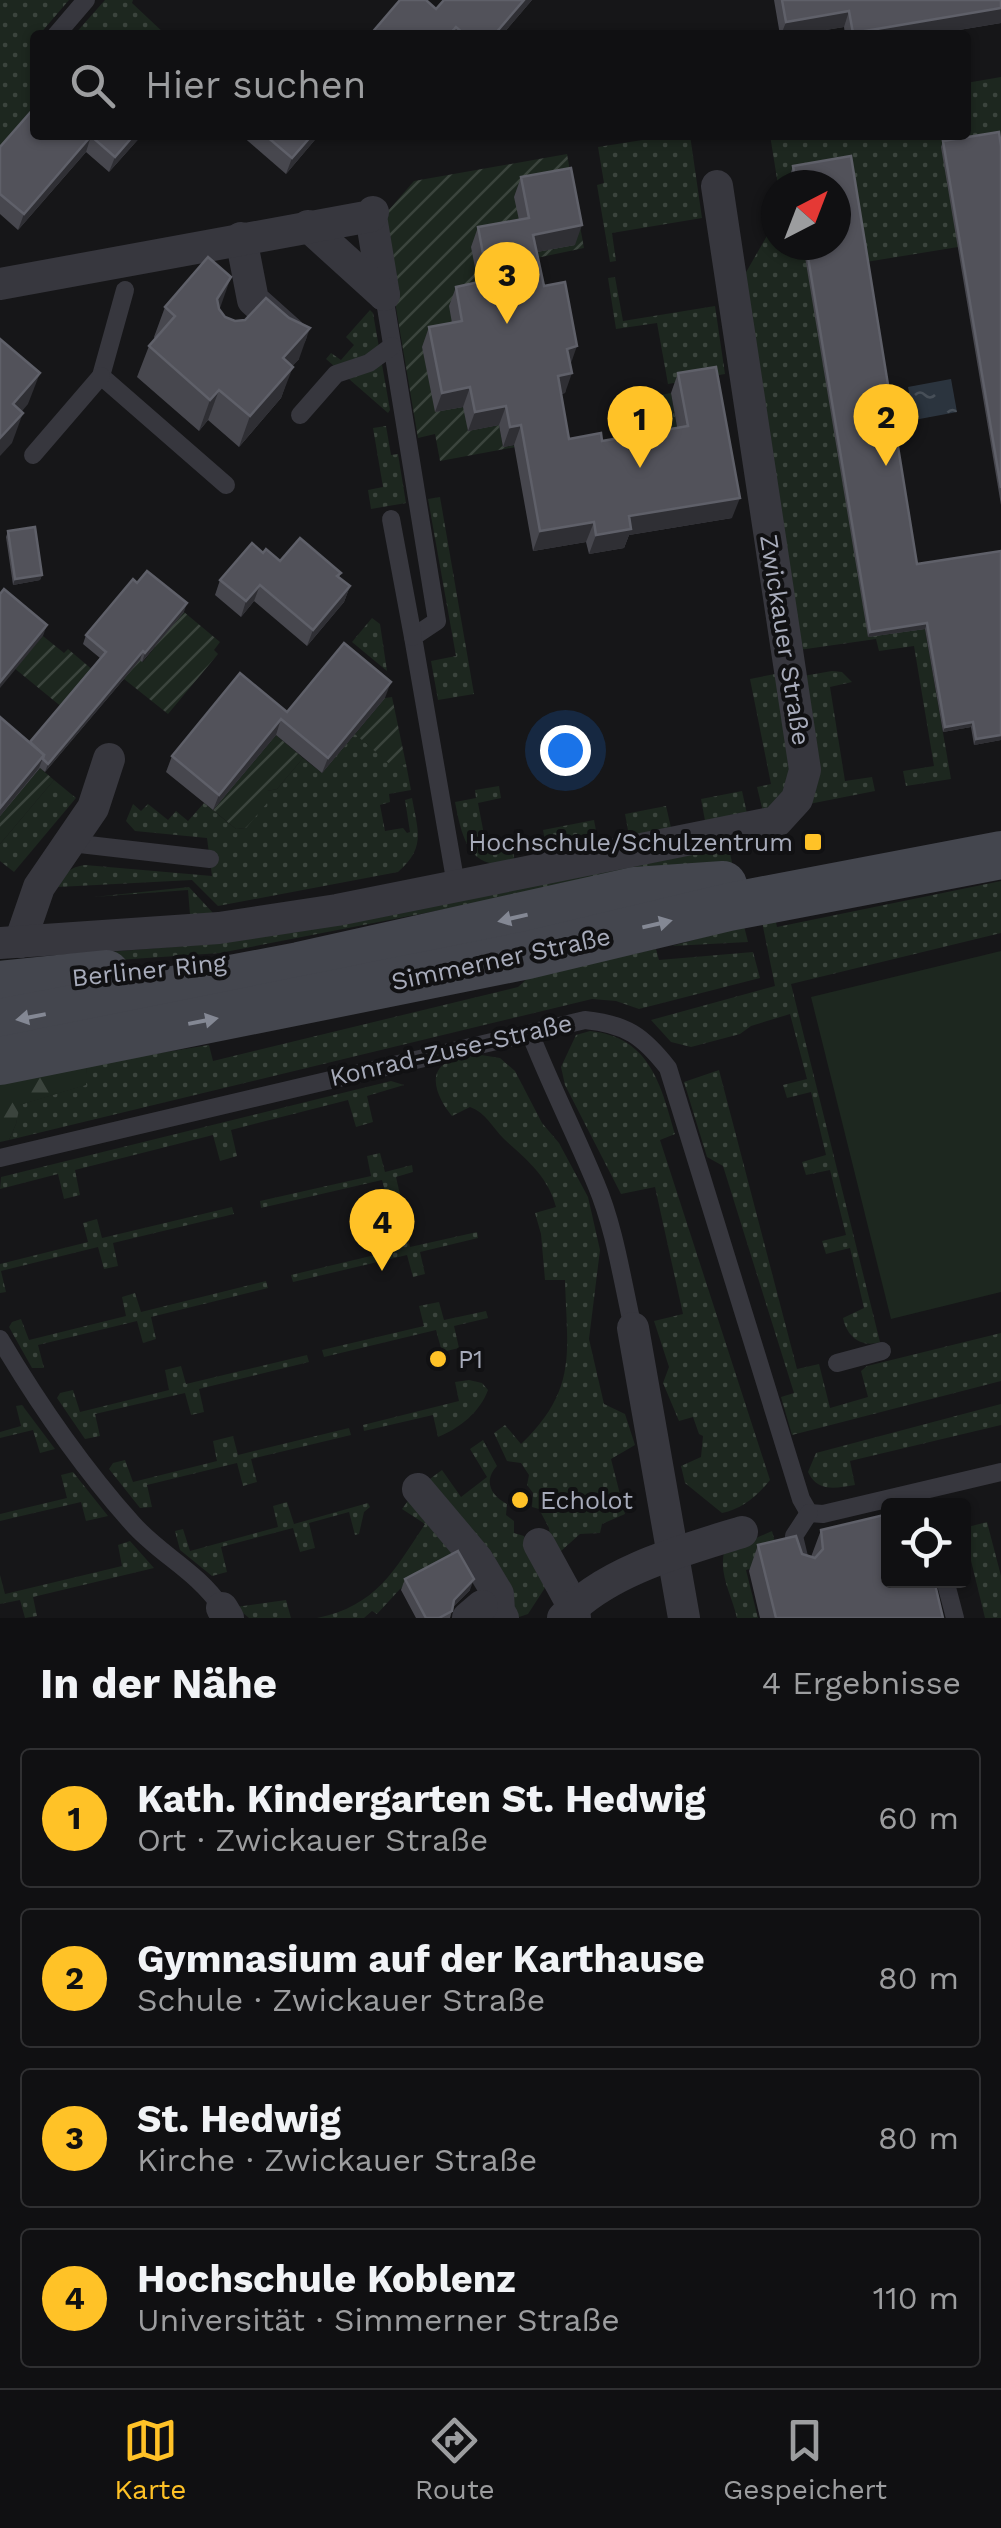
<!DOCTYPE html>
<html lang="de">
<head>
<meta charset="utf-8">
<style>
	body { margin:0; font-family:"Work Sans",sans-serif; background:#19191b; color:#f1f3f6 }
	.controls { position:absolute; right:30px; bottom:30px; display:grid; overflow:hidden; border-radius:10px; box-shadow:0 2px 8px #0004 }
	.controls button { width:90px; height:90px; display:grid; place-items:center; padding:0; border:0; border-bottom:2px solid #303032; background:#101012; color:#f1f3f6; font:50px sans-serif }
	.compass { position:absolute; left:761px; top:170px; width:90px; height:90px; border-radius:50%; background:#101012; box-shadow:0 2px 8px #0004; rotate:42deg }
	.you { position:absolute; left:565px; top:750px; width:35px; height:35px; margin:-25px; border:8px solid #fff; border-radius:50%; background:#1a73e8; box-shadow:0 0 0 15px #1a73e833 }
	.badge { display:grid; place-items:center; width:65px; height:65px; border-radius:50%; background:#ffc227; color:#111; font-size:32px; font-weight:700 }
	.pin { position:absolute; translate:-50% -82px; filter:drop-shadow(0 2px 5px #0008) }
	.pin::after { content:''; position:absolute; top:52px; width:35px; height:30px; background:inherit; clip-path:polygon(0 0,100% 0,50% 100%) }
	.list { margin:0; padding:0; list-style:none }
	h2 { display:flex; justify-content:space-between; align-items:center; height:130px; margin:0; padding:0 40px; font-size:42px }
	h2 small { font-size:32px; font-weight:400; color:#9c9d9f }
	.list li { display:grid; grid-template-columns:65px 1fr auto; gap:30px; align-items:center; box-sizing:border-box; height:140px; margin:0 20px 20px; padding:0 20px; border:2px solid #303032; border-radius:10px }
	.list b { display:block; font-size:38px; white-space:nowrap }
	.list p { margin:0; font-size:32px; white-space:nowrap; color:#9c9d9f }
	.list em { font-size:32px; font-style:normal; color:#9c9d9f }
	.icon { flex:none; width:55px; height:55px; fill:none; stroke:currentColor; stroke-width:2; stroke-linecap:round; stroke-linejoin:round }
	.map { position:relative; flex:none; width:1001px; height:1618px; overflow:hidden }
	.search { position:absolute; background:#101012; box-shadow:0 2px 8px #0004; left:30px; right:30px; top:30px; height:110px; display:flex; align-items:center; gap:25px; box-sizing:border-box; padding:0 35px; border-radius:10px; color:#9c9d9f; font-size:38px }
	.sheet { height:770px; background:#101012 }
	nav { display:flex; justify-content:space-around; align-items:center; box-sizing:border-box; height:140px; border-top:2px solid #303032; background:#101012; font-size:28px; color:#9c9d9f }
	nav a { display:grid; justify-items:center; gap:5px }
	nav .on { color:#ffc227 }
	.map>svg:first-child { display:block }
</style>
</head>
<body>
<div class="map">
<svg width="1001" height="1618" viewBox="0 0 1001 1618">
	<defs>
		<pattern id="grass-dots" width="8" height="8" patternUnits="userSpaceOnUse" patternTransform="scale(2.5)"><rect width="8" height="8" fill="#1d271f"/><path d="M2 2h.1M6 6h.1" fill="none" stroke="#3b443d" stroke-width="1.8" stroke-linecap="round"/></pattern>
		<pattern id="forest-firs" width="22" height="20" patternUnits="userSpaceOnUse" patternTransform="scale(2.5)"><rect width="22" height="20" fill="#1d271f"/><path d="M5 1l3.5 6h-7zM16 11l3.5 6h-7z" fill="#3b443d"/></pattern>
		<pattern id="garden-furrows" width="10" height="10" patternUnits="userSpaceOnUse" patternTransform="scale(2.5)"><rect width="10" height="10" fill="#1d271f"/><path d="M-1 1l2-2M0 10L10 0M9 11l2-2" fill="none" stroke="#3b443d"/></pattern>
		<pattern id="water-ripples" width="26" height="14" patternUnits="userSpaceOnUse" patternTransform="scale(2.5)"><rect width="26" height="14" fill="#2b343e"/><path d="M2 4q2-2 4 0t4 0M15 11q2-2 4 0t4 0" fill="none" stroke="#474f58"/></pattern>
	</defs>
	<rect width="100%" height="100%" fill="#161618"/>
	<g fill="url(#grass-dots)">
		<path d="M0 0H69L39 35H35L30 46 35 51V116L0 156Z"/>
		<path d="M105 0H133L132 3 166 35H74Z"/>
		<path d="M1001 77V163L958 247 866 262 849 162 793 185H778L770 135H966V83Z"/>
		<path d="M674 135H690L702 218 612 233 616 261 610 262 597 185 604 183 598 147Z"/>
		<path d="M776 220V245H803L925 629 951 779 906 786 903 771 934 766 914 646 879 651 876 639 799 650 745 274Z"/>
		<path d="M615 277 623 321 715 306 725 374 668 384 657 323 616 329 608 278Z"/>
		<path d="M370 310 373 313 390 410 388 413 326 359 331 353 341 360 354 345 346 337Z"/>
		<path d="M671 393 680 445 627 455 618 403Z"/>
		<path d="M386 426 391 455 398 454 406 503 371 509 368 490 383 487 373 428Z"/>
		<path d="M440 497 474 694 438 700 431 661 456 656 428 499Z"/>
		<path d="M372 618 380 624 387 671 352 642Z"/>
		<path d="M832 671 842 672 852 682 830 687 845 781 872 777 875 791 809 804 803 676Z"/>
		<path d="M780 673 793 764 783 794 763 812 757 787 771 784 750 679Z"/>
		<path d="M355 734 393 766 406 764 411 790 389 794 390 802 380 805 385 831 403 828 407 833 410 832 405 800 412 798C418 832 426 847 398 872L218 906 192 880 58 887C64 873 70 867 85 865L212 876 207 838 135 831 126 821 133 804 141 811 148 804 168 820 176 811 188 821 204 803 236 829 246 828 267 791 277 789 303 758 322 773Z"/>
		<path d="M54 780 76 798 14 872 0 861V844Z"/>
		<path d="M499 786 501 798 478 803 485 840 510 836 515 863C469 872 462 838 455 802L476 798 475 790Z"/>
		<path d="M742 791 748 818 706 826 701 799Z"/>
		<path d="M666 806 672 832 630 841 625 814Z"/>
		<path d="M594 820 599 847 548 857 543 830Z"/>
		<path d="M729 848 734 872 651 869 220 953 0 968V961L219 943Z"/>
		<path d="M1001 881V933L791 984 880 1342C861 1348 847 1337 843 1318L864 1308 850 1248 826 1254 822 1241 846 1235 830 1170 806 1175 802 1162 826 1155 811 1092 787 1098 783 1085 807 1079 790 1014 751 1026 740 1034 691 1047 671 1042 651 1020 775 986 762 922 774 913 777 927Z"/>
		<path d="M189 887 213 913 190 915 188 890 94 897Z"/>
		<path d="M744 926 748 942 672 946Z"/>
		<path d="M656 949 659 960 753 952 760 978 639 1009 616 1001 592 999 9 1140 16 1124 19 1105 85 1085 87 1065 209 1045 213 1061 518 987 531 975Z"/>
		<path d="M590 1031C650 1037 661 1085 675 1134L660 1140 770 1480C757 1496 742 1509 722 1513L685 1483 681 1466 701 1457 703 1436 699 1434 693 1417 679 1421 663 1383 669 1367 654 1321 683 1314 655 1187 621 1194 565 1085 561 1067 576 1035Z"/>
		<path d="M481 1055 500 1058 515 1071 542 1123 559 1143 588 1197 600 1250 589 1339 604 1404 625 1414 635 1445 611 1459 625 1514 602 1524 600 1533 580 1534 551 1560 549 1528 539 1509 532 1507 533 1493 527 1485 529 1475 521 1463 507 1461 494 1433 505 1425 521 1444C578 1389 567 1353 565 1280H545L541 1234 535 1213 556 1207C548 1176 527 1160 504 1139 492 1127 486 1113 470 1107L452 1116C441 1103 425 1075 446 1063 456 1058 470 1057 481 1055Z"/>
		<path d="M719 1070 797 1369 819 1364 830 1408 868 1397 861 1371 867 1366 1001 1333V1381L792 1435 781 1397 794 1393 723 1166 707 1157 684 1082Z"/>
		<path d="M391 1081 404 1085 367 1096 373 1122 356 1127 348 1100 231 1130 237 1156 220 1161 213 1135 75 1170 80 1195 64 1199 58 1174 0 1189 1 1177Z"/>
		<path d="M380 1153 385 1172 412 1165 413 1172 396 1177 401 1199 388 1203 382 1180 261 1208 260 1201 371 1176 367 1156Z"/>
		<path d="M232 1207 234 1214 113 1243 118 1266 104 1269 98 1247 1 1271 6 1292 0 1293V1264L88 1242 83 1223 97 1219 102 1238Z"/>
		<path d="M405 1228 410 1247 477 1232 478 1238 420 1252 425 1274 413 1277 407 1255 293 1282 291 1275 396 1250 392 1231Z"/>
		<path d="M266 1281 268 1288 151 1317 156 1339 143 1343 137 1321 38 1345 44 1368H32L9 1327 12 1322 21 1319 29 1340 126 1316 122 1297 135 1293 141 1312Z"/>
		<path d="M439 1302 444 1320 486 1311 488 1318 454 1326 459 1348 442 1352 436 1330 324 1357 322 1350 424 1326 419 1306Z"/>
		<path d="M307 1355 309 1362 199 1389 204 1412 191 1415 185 1393 95 1414 100 1436 85 1439 57 1398 60 1393 73 1390 80 1412 169 1390 165 1370 181 1366 186 1384Z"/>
		<path d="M469 1380 482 1383 488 1390C480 1412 460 1428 438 1437L433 1415 364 1431 363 1425 459 1401 455 1382Z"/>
		<path d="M1001 1404V1425L850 1461 855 1485C836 1488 818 1493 808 1472L816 1453Z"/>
		<path d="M22 1405 55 1449 40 1453 33 1430 0 1438V1432L21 1426 16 1406Z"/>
		<path d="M349 1428 351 1435 251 1459 257 1482 243 1486 237 1463 147 1485 152 1507 140 1508 109 1469 113 1463 125 1460 133 1482 217 1461 213 1441 233 1436 238 1455Z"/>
		<path d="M483 1440 497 1466C483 1481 491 1496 507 1504L506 1515 514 1521V1533L524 1536 526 1545 552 1577 528 1614 516 1618 423 1484 442 1470 461 1497 487 1477 470 1449Z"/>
		<path d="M73 1472 108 1516 86 1521 81 1502 0 1521V1514L67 1498 61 1475Z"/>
		<path d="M413 1494 463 1553 400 1589 377 1614 372 1611 364 1618H317C376 1606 394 1571 425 1524L402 1509Z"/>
		<path d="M287 1502 294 1524 368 1503 370 1507 364 1512 359 1534 355 1535 349 1512 309 1523 315 1548 300 1552 293 1528 221 1547 227 1572 212 1576 180 1550 175 1531 183 1529 190 1551 278 1527 273 1506Z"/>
		<path d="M987 1522 1001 1576V1618H985L964 1532V1528Z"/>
		<path d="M772 1531 776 1546 774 1562 746 1570 758 1618H737C732 1595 719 1576 724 1552Z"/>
		<path d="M130 1541 154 1568 33 1597 37 1616 25 1618 20 1600 0 1604V1575L5 1594 122 1566 118 1545Z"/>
		<path d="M286 1600 291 1618H249L236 1607Z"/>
	</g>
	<path fill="url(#forest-firs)" d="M87 1065 86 1085 20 1105 16 1124 9 1140 0 1142V1082Z"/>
	<g fill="url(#garden-furrows)">
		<path d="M567 154 584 248 527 260 522 237 455 341 468 431 499 425 503 447 559 439 440 461 435 434 418 438 381 219 414 181Z"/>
		<path d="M184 612 220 642 214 650 218 654 168 714 119 675 135 656 143 662 155 647 147 640 171 626Z"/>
		<path d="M43 636 64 653 68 649 94 671 63 708 8 663 31 650Z"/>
		<path d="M392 697 406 764 393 767 355 734 385 698Z"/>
		<path d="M276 735 303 758 277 789 267 791 268 802 246 828 236 829 213 810Z"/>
		<path d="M40 768 54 780 0 844V815Z"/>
	</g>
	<path fill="#1d271f" d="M1001 951V1292L891 1319 811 997Z"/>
	<path fill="url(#water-ripples)" d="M951 379 957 412 914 420 908 387Z"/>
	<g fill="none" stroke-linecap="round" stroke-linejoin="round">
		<g stroke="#37373e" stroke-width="18">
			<path d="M56 35 86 0"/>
			<path d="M125 290 101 376 226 485"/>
			<path d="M384 295 437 621 413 637 456 885"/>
			<path d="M300 415 336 374 369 363 392 346"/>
			<path d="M33 455 101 376"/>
			<path d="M391 519 413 637"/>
			<path d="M71 843 210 859"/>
			<path d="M530 1033C550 1084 575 1133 596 1184 615 1229 622 1280 633 1328"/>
			<path d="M0 1158 585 1020C626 1024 643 1036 668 1068L801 1499 809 1513"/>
			<path d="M0 1339C38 1403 82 1467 132 1523 160 1555 196 1570 222 1608"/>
			<path d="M837 1363 882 1351"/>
			<path d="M809 1513 823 1514 1001 1472"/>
			<path d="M799 1557 794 1536 809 1513"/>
			<path d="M945 1580 955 1618"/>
		</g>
		<g stroke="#37373e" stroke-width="32">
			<path d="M371 216 384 295"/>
			<path d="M308 226 384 295"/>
			<path d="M241 238 253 300 291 334"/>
			<path d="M0 284 371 216 373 212"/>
			<path d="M20 942 39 887 93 808 109 759"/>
			<path d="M0 943 219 928 337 910 776 822 797 799 805 770 717 186"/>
			<path d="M633 1328 684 1618"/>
			<path d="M418 1489 477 1559 498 1594 499 1611 503 1618"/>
			<path d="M539 1544 573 1606 575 1618"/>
			<path d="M222 1608 228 1618"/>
			<path d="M468 1618 482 1606"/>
			<path d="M563 1618C604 1571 684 1550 742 1532"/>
		</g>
		<g stroke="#44464e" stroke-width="48">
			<path d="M0 985 106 974"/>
			<path d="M0 1023 299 966 635 891 723 885"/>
			<path d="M0 1061 528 955 729 907 1001 855"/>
		</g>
	</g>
	<g fill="#47474e">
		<path d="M532 0 502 35H370L436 9Z"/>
		<path d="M774 0H1001V23L929 35H845L844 27 795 35H780Z"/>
		<path d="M35 135H142L109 172 86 152 18 230 0 214V147Z"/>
		<path d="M241 135H319L286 174Z"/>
		<path d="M943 141 1001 146V505L941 147Z"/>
		<path d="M851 156 917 564 1001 551V740L974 745 971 727 943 732 925 629 868 637 803 245H836V185H793L791 172 793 166Z"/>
		<path d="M521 177 575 245 537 252 544 286 571 365 565 393 561 394 569 439 602 441 677 427 671 393 678 373 732 518 629 535 624 548 589 554 586 542 533 551 514 445 503 447 499 425 468 431 463 407 435 412 422 347 429 327 452 323 449 306 456 287 478 283 471 247 478 227 519 220 514 197Z"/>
		<path d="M165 307 219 310 225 317 299 359 292 366 281 398 239 447 208 420 199 431 137 377 149 346 155 339 154 337Z"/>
		<path d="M8 531 42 575 40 580 13 585 6 537Z"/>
		<path d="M263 553 280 561 341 573 339 577 350 586 344 602 307 646 254 601 241 617 215 595 220 580Z"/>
		<path d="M184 612 142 662 140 660 45 772 40 768 0 816V717L30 742 100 658 83 644 86 635Z"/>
		<path d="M385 698 322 773 276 735 213 810 166 772 172 756 287 712Z"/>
		<path d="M821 1530 943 1618H760L749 1571 758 1545 811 1557Z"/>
		<path d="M405 1579 470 1590 453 1607 450 1618H416L401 1590Z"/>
	</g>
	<g fill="#2f2f34">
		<path d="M524 0H532L502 35H494Z"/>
		<path d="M1001 8V23L929 35H853V33Z"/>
		<path d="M849 11 844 27 795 35H781L786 22Z"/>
		<path d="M134 135H142L109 172 115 157Z"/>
		<path d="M312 135H319L286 174 292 158Z"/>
		<path d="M91 136 86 152 18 230 24 214Z"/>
		<path d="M582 225 575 245 526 254 533 235Z"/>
		<path d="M231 277 220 308 206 329 217 299Z"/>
		<path d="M310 328 299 359 272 389 283 358Z"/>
		<path d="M577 346 570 366 567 349Z"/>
		<path d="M293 367 281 398 239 447 250 416Z"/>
		<path d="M40 373 28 404 2 435 13 404Z"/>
		<path d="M572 373 565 393 551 395 558 376Z"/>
		<path d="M470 387 463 407 435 412 442 393Z"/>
		<path d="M219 390 208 420 199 431 210 400Z"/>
		<path d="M506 406 499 425 468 431 475 412Z"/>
		<path d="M23 413 12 443 0 456V438Z"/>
		<path d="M521 425 514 445 503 447 510 427Z"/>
		<path d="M740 498 732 518 629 535 624 548 589 554 596 535 629 516Z"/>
		<path d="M594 522 586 542 533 551 540 531Z"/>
		<path d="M42 575 40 580 13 585 15 579Z"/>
		<path d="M260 585 254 601 241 617 246 601Z"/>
		<path d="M350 586 344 602 307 646 313 630Z"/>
		<path d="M187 603 184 612 142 662 145 653Z"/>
		<path d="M927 623 925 629 868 637 870 632Z"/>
		<path d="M47 625 43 636 0 688V682Z"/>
		<path d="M143 651 140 660 45 772 48 764Z"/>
		<path d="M391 682 385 698 322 773 328 758Z"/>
		<path d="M281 719 276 735 213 810 219 795Z"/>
		<path d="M973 722 971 727 943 732 945 727Z"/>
		<path d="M1001 735V740L974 745 976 739Z"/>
		<path d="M44 755 39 768 0 816V808Z"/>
		<path d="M474 1579 470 1590 450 1610 454 1600Z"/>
	</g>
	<g fill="#52525a" stroke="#5f6069" stroke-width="2.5">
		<path d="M400 0H426L436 9 444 0H524L494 35H465L456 27 449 35H370Z"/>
		<path d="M782 0H1001V8L853 33 849 11 786 22Z"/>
		<path d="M35 107V135H134L115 157 91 136 24 214 0 194V147Z"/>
		<path d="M999 132 1001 146V488L943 141Z"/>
		<path d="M265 135H312L292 158Z"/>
		<path d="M851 156 917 564 1001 551V735L976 739 973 722 945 727 927 623 870 632 806 245H836V185H796L793 166Z"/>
		<path d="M571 168 582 225 533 235 544 286 565 282 577 346 567 349 572 373 558 376 569 439 601 433 602 441 688 426 678 373 716 367 740 498 629 516 631 529 596 535 594 522 540 531 521 425 510 427 506 406 475 412 470 387 442 393 429 327 462 321 456 287 488 280 478 227 529 218 521 177Z"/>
		<path d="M208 257 231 277 217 299 219 309 225 317 235 321 245 320 266 298 289 318 310 328 283 358 293 367 250 416 219 390 210 400 149 346 175 316 165 307Z"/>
		<path d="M0 339 40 373 13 404 23 413 0 438Z"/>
		<path d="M35 527 42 575 15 579 8 531Z"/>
		<path d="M300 538 341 573 337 576 350 586 313 630 260 585 246 601 220 580 252 543 263 553 266 549 280 561Z"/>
		<path d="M147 571 187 603 145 653 143 651 48 764 43 759 44 755 30 742 106 652 86 635 133 579 137 583Z"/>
		<path d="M4 589 47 625 0 682V594Z"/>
		<path d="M344 643 391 682 328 758 281 719 219 795 172 756 240 673 287 712Z"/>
		<path d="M0 717 44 755 0 808Z"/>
		<path d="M888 1514V1580H934L943 1618H776L758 1545 796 1536 802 1554 815 1558 823 1549 821 1530Z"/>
		<path d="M458 1551 474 1579 454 1600 452 1611 439 1618H426L405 1579Z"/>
	</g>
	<defs><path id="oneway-solid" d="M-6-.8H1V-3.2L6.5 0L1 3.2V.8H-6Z" transform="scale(2.5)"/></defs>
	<g fill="#848894">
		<use href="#oneway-solid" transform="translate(513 918) rotate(167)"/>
		<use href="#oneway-solid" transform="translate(657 924) rotate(-13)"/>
		<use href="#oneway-solid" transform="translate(31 1017) rotate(169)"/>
		<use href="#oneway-solid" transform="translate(203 1021) rotate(-11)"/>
	</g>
	<g fill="#ffc227" stroke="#111113" stroke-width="4">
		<rect x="803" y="832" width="20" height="20" rx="5"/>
		<circle cx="438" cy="1359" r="10"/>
		<circle cx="520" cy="1500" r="10"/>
	</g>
	<g text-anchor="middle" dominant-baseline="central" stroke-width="8" stroke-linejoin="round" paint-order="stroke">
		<g font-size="25" fill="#a7abba" stroke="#111113">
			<text transform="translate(785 640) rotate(81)">Zwickauer Straße</text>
			<text transform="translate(501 959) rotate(-12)">Simmerner Straße</text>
			<text transform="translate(149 970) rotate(-6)">Berliner Ring</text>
			<text transform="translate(451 1050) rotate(-13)">Konrad-Zuse-Straße</text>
		</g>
		<g font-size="25" fill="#a7abba" stroke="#111113" text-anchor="start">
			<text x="793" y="842" text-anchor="end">Hochschule/Schulzentrum</text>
			<text x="458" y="1359">P1</text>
			<text x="540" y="1500">Echolot</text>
		</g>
	</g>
</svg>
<div class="controls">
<button><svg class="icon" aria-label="locate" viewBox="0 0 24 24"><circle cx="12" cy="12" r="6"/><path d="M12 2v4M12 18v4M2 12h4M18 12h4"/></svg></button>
</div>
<svg class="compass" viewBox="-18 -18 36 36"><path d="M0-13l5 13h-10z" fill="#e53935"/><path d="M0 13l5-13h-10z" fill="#9c9d9f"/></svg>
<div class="you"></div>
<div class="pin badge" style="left:640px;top:468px">1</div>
<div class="pin badge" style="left:886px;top:466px">2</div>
<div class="pin badge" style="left:507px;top:324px">3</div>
<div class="pin badge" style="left:382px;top:1271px">4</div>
<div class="search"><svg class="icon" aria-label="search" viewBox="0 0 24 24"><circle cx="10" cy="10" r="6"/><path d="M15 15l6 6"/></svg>Hier suchen</div>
</div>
<section class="sheet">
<h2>In der Nähe<small>4 Ergebnisse</small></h2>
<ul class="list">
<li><span class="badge">1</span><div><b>Kath. Kindergarten St. Hedwig</b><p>Ort · Zwickauer Straße</p></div><em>60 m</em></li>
<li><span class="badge">2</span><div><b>Gymnasium auf der Karthause</b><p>Schule · Zwickauer Straße</p></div><em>80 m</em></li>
<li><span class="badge">3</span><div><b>St. Hedwig</b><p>Kirche · Zwickauer Straße</p></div><em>80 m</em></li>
<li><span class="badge">4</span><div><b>Hochschule Koblenz</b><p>Universität · Simmerner Straße</p></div><em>110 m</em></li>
</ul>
</section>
<nav>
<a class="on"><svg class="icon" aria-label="map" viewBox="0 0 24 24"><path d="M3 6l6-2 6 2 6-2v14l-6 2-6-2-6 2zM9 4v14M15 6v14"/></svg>Karte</a>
<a><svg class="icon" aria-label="directions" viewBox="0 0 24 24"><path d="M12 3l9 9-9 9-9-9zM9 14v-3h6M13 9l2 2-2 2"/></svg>Route</a>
<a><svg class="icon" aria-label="saved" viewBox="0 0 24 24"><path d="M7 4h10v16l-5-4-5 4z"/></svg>Gespeichert</a>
</nav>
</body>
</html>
